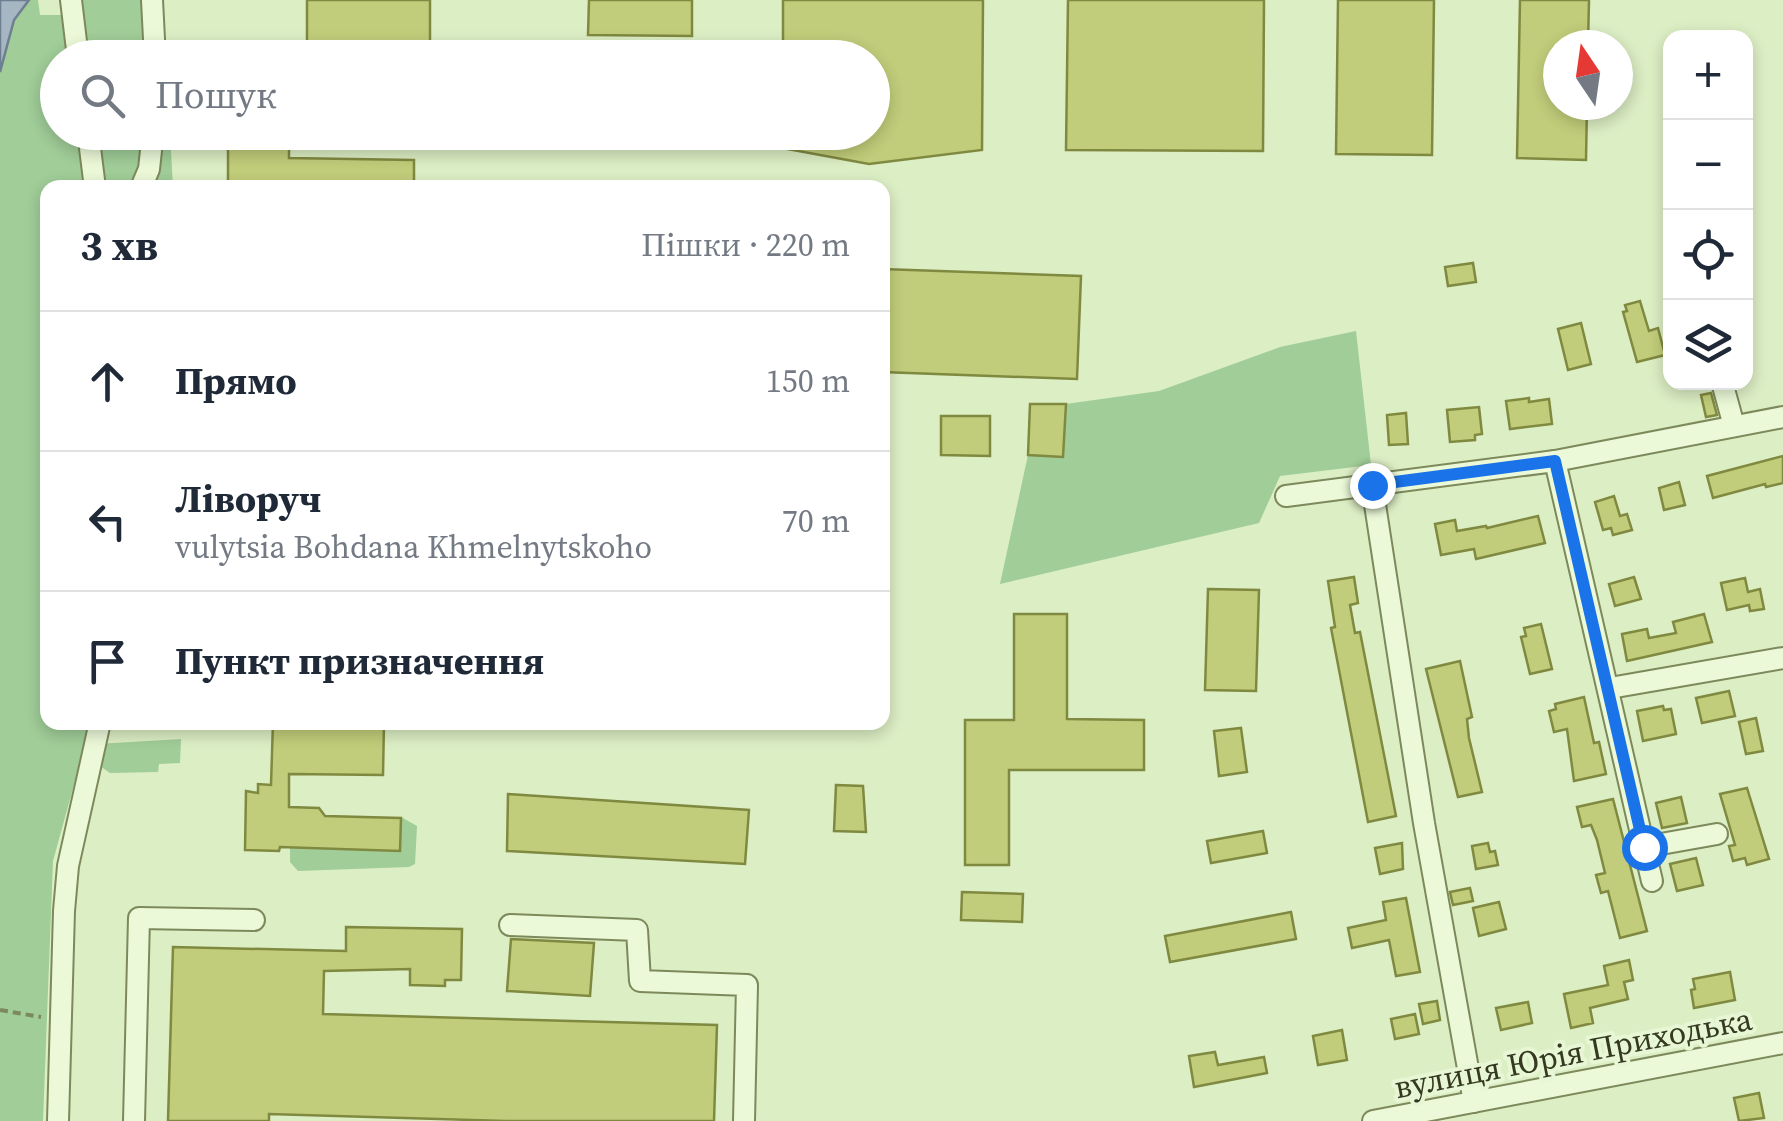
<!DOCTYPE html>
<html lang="uk">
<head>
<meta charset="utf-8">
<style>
	body { margin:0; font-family:"Source Serif 4",serif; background:#f6f6f7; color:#1f2937 }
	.controls { position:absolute; right:30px; top:30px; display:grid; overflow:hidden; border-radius:20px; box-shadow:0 5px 15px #0003 }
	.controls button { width:90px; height:90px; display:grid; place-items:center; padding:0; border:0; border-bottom:2px solid #e0e1e3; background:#fff; color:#1f2937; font:50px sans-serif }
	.compass { position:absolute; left:1543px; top:30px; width:90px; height:90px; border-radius:50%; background:#fff; box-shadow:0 5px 15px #0003; rotate:347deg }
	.stop { position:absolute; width:30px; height:30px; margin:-22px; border:8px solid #1a73e8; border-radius:50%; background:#fff }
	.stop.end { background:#1a73e8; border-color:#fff; box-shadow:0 2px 10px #0008 }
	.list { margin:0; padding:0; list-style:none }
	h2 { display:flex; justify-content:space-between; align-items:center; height:130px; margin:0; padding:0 40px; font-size:42px }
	h2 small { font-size:32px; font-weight:400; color:#747a83 }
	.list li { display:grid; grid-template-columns:65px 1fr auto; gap:30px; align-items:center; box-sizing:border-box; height:140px; padding:0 40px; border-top:2px solid #e0e1e3 }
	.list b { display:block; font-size:38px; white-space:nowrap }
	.list p { margin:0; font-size:32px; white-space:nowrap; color:#747a83 }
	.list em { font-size:32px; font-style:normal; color:#747a83 }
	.icon { flex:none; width:55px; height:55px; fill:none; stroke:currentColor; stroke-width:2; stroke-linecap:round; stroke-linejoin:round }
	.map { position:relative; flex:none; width:1783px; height:1121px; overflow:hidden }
	.search { position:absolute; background:#fff; box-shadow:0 5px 15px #0003; left:40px; top:40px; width:850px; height:110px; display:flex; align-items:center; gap:25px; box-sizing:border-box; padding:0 35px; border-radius:55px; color:#747a83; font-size:38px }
	.panel { position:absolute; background:#fff; box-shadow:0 5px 15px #0003; left:40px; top:180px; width:850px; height:550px; border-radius:20px }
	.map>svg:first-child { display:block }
</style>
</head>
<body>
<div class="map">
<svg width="1783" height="1121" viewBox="0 0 1783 1121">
	<rect width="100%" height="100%" fill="#dceec4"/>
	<g fill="#a0cd98">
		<path d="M0 0H38L40 15H83L82 0H163L166 57 58 58V132L170 133 173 187 48 188V722L91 723 53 861 43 1121H0Z"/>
		<path d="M1356 331 1371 465 1280 476 1259 523 1000 584 1028 455 1063 457 1066 404 1159 391 1280 347Z"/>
		<path d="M181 739 180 763 159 764 158 772 110 773 97 764V744Z"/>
		<path d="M401 817 417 826 415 864 409 867 298 871 290 862V847L400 851Z"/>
	</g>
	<path fill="#a6b6c2" stroke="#6d7f90" stroke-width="2.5" d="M0 0H29L14 20 0 72Z"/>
	<g fill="#c1cd7a" stroke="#808940" stroke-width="2.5">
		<rect x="307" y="0" width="123" height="58"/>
		<path d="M589 0H692V36L588 35Z"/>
		<path d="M783 0H983L982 150 869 164 782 148V132H872V58H783Z"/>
		<path d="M1068 0H1264L1263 151 1066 150Z"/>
		<path d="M1338 0H1434L1432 155 1336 154Z"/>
		<path d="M1520 0H1589L1588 45H1558V105H1587L1586 160 1517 158Z"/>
		<path d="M627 132H688L687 147 626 144Z"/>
		<path d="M228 143H289V158L414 160V188H228Z"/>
		<path d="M1473 263 1476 282 1448 286 1445 267Z"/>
		<path d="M882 269 1081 276 1077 379 882 372Z"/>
		<path d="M1640 301 1649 331 1658 328 1665 355 1637 362 1623 312 1627 311 1625 305Z"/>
		<path d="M1581 323 1591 364 1568 370 1558 329Z"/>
		<path d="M1711 393 1717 415 1706 417 1701 395Z"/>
		<path d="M1529 398V402L1549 399 1552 424 1510 429 1506 401Z"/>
		<path d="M1030 404H1066L1063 457 1028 455Z"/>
		<path d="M1479 407 1482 434 1475 435V440L1450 442 1447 410Z"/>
		<path d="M1406 413 1408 444 1389 445 1387 415Z"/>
		<path d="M941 416H990V456L941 455Z"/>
		<path d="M1783 456V483L1766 487 1765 484 1713 498 1707 476Z"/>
		<path d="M1679 482 1685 505 1664 510 1659 488Z"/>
		<path d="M1614 496 1620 516 1627 514 1632 530 1613 535 1611 528 1603 530 1595 502Z"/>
		<path d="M1538 516 1545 543 1476 559 1474 549 1441 555 1435 524 1455 520 1457 531 1486 526 1487 528Z"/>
		<path d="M1354 577 1358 603 1350 605 1355 633 1360 632 1396 816 1368 822 1331 628 1335 627 1328 581Z"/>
		<path d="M1634 577 1641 599 1615 606 1609 584Z"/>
		<path d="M1745 578 1748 592 1760 589 1764 609 1750 611 1749 605 1727 610 1721 583Z"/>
		<path d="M1208 589 1259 590 1256 691 1205 690Z"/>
		<path d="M1014 614H1067V719L1144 720V770H1009V865H965V720H1014Z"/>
		<path d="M1704 614 1712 642 1627 661 1622 634 1647 629 1649 638 1676 633 1673 622Z"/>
		<path d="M1541 624 1552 669 1530 674 1521 637 1526 636 1524 628Z"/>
		<path d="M1460 661 1472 717 1467 719 1469 738 1482 792 1458 797 1426 669Z"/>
		<path d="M1729 691 1735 716 1702 723 1696 698Z"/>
		<path d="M1584 697 1594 743 1599 742 1606 774 1574 781 1567 729 1554 732 1549 711 1556 709 1555 704Z"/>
		<path d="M1663 706 1664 710 1671 709 1676 734 1643 741 1637 711Z"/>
		<path d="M1756 718 1763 751 1746 754 1739 722Z"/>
		<path d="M273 722 384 723 383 775 289 774V807L319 808 325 816 401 818 400 851 280 847 279 851 245 850 246 791 258 793V784L271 785Z"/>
		<path d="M1241 728 1247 772 1219 776 1214 731Z"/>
		<path d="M836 785 863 786 866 832 834 831Z"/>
		<path d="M1747 788 1769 859 1747 865 1745 858 1733 861 1729 846 1735 845 1720 794Z"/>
		<path d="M508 794 749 810 745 864 507 851Z"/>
		<path d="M1681 797 1687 823 1662 828 1656 803Z"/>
		<path d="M1613 799 1647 931 1620 938 1608 891 1601 893 1596 875 1605 873 1597 840 1591 825 1582 827 1577 807Z"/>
		<path d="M1263 831 1267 853 1211 863 1207 841Z"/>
		<path d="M1402 843 1403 869 1380 874 1375 848Z"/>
		<path d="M1488 843 1490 852 1495 851 1498 865 1476 869 1472 846Z"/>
		<path d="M1696 858 1703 885 1677 891 1670 864Z"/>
		<path d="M1470 888 1473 901 1453 905 1450 892Z"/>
		<path d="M962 892 1023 894 1022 922 961 920Z"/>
		<path d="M1406 898 1420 972 1396 976 1389 940 1352 948 1348 928 1386 920 1383 902Z"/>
		<path d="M1499 902 1506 929 1479 936 1473 908Z"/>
		<path d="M1291 912 1296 939 1170 962 1165 936Z"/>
		<path d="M346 927 462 929 461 980H445V986L410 985V969L324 971 323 1014 717 1025 714 1121H506L269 1114V1121H168L173 947 346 951Z"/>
		<path d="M511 939 594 943 590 996 507 991Z"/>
		<path d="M1629 960 1633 980 1624 982 1628 999 1590 1008 1593 1023 1571 1028 1564 994 1608 985 1604 966Z"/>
		<path d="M1730 972 1735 1000 1694 1008 1691 990 1695 989 1693 979Z"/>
		<path d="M1437 1001 1440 1020 1423 1024 1419 1004Z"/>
		<path d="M1528 1002 1532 1023 1501 1030 1496 1008Z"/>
		<path d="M1415 1014 1419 1034 1395 1039 1391 1019Z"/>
		<path d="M1342 1030 1347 1060 1318 1065 1313 1036Z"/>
		<path d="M1215 1052 1218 1065 1264 1057 1267 1073 1194 1087 1189 1056Z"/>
		<path d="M1759 1093 1764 1118 1739 1121 1734 1098Z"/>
	</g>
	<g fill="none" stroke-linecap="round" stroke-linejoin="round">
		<defs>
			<g id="minor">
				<path d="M71 0 78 58"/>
				<path d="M152 0 155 58"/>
				<path d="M88 132 95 188"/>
				<path d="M141 188 149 169 153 132"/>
				<path d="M1722 382 1734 426"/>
				<path d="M1555 461 1644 847"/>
				<path d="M1372 485 1424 823 1474 1102"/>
				<path d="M1286 496 1555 461 1783 417"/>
				<path d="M1610 688 1783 658"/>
				<path d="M1652 881 1644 847 1717 834"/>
				<path d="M510 925 637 930 640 981 747 985 744 1121"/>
				<path d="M58 1121 64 911 68 866 100 722"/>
				<path d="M134 1121 139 918 254 920"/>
				<path d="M1373 1121 1783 1043"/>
			</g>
		</defs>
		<use href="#minor" stroke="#7d895b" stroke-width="24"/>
		<path stroke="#7d895b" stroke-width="4" stroke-dasharray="8 5" stroke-linecap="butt" d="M0 1010 41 1017"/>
		<use href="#minor" stroke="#ebf9d8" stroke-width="20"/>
	</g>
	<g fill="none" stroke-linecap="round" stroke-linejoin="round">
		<path stroke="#1a73e8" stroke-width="12" d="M1372 485 1555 461 1644 847"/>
	</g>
	<g text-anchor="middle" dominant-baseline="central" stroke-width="8" stroke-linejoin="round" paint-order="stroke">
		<g font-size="32" fill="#34391f" stroke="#e7f6d4">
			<text transform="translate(1573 1053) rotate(-11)">вулиця Юрія Приходька</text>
		</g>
	</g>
</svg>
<div class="controls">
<button>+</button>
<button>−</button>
<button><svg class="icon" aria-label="locate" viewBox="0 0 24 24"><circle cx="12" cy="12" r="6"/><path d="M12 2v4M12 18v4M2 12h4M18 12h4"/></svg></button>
<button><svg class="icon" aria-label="layers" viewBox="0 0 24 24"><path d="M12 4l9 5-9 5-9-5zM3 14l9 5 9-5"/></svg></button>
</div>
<svg class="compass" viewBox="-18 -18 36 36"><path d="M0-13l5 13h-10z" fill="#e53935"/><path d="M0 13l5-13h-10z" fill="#747a83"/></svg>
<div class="stop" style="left:1644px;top:847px"></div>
<div class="stop end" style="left:1372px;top:485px"></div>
<div class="search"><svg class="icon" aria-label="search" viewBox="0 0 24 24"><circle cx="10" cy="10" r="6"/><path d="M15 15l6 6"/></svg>Пошук</div>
<section class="panel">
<h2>3 хв<small>Пішки · 220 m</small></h2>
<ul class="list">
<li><svg class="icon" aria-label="ahead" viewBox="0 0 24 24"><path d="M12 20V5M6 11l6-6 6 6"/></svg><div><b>Прямо</b></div><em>150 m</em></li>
<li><svg class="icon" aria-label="left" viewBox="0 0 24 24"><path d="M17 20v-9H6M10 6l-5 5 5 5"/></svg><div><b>Ліворуч</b><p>vulytsia Bohdana Khmelnytskoho</p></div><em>70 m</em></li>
<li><svg class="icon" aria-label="arrive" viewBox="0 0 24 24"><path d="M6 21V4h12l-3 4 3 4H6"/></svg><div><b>Пункт призначення</b></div></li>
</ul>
</section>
</div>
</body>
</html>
